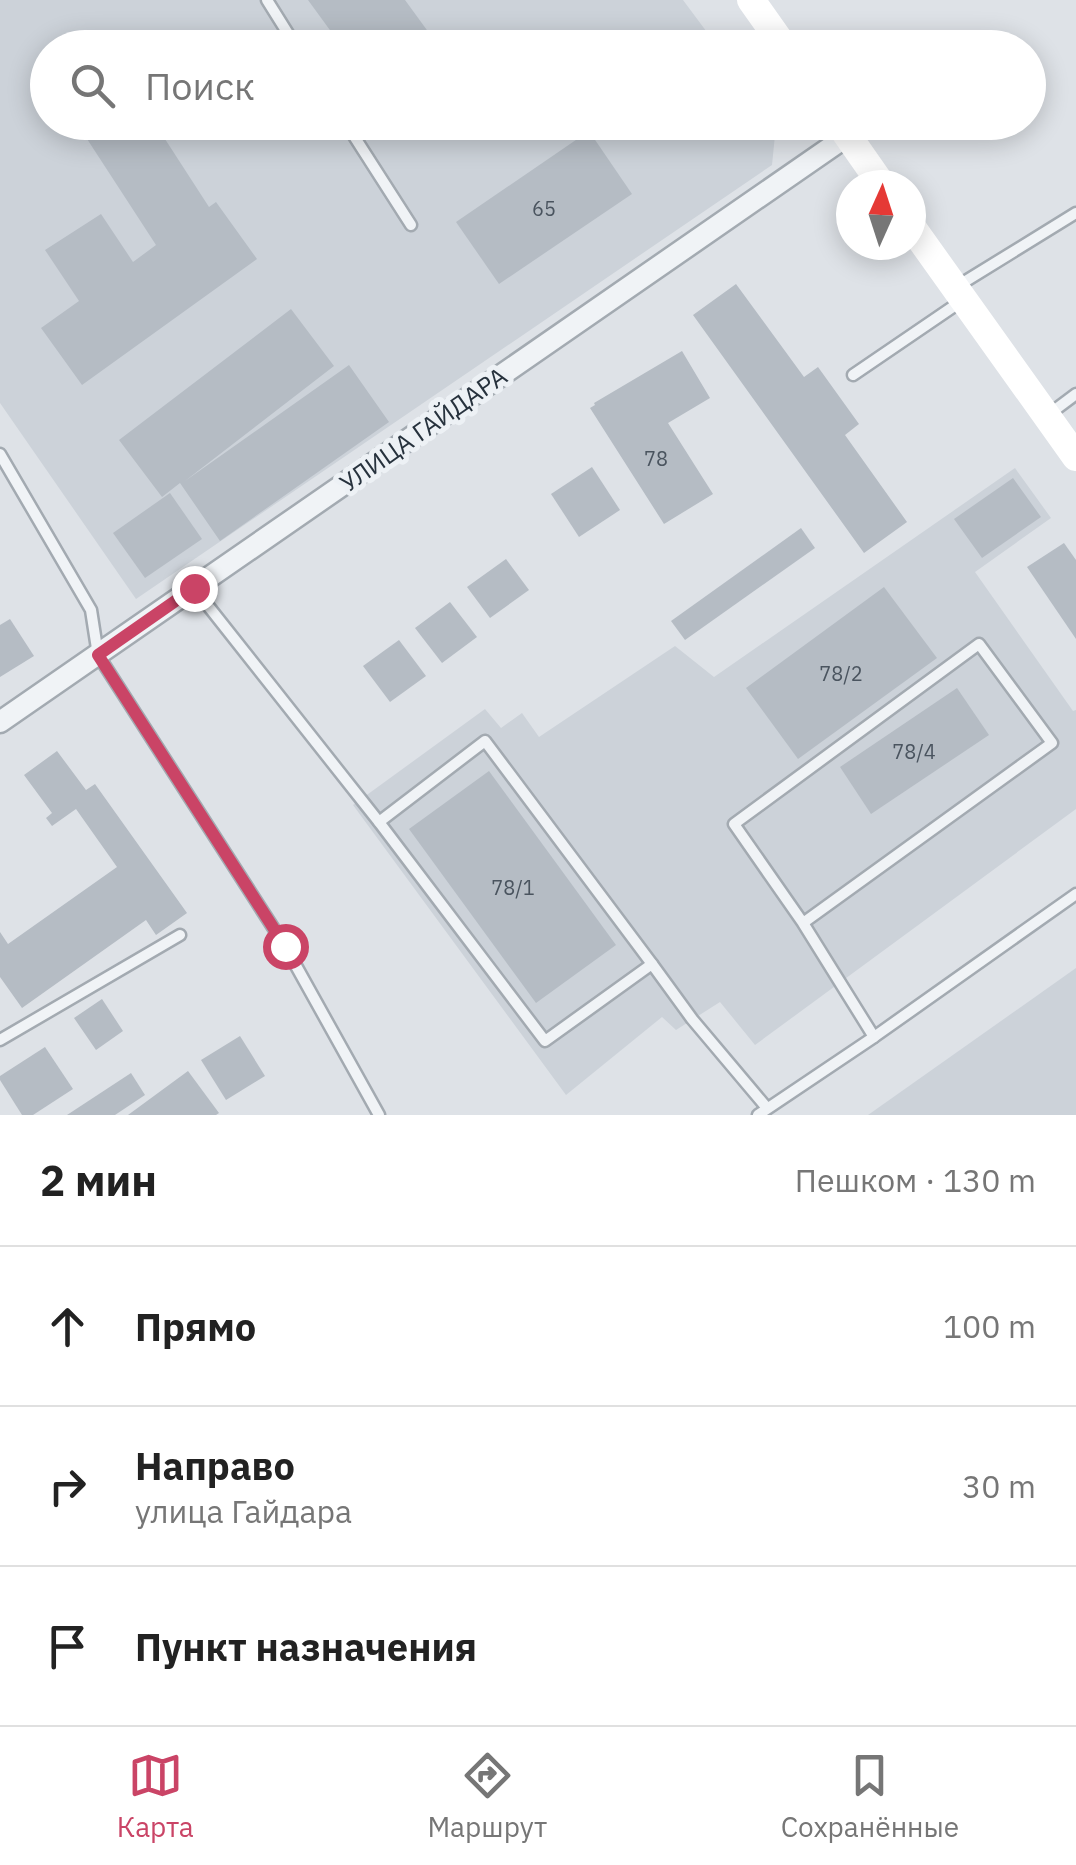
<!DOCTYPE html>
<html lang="ru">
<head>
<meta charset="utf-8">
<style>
	body { margin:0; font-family:"IBM Plex Sans",sans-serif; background:#f2f2f2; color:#222 }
	.compass { position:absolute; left:836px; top:170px; width:90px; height:90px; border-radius:50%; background:#fff; box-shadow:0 5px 25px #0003; rotate:3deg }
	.stop { position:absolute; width:30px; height:30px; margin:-22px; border:8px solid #ca4466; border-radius:50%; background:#fff }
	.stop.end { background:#ca4466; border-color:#fff; box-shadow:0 2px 10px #0008 }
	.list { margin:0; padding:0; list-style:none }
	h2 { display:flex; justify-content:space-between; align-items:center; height:130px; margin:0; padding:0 40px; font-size:42px }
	h2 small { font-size:32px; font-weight:400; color:#767676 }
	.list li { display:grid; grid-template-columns:65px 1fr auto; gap:30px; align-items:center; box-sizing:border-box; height:160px; padding:0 40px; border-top:2px solid #e0e0e0 }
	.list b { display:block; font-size:38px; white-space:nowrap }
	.list p { margin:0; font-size:32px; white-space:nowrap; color:#767676 }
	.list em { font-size:32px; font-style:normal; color:#767676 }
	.icon { flex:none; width:55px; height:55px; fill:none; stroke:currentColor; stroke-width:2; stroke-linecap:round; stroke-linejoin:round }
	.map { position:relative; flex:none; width:1076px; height:1115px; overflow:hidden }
	.search { position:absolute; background:#fff; box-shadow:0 5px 25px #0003; left:30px; right:30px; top:30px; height:110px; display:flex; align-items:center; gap:25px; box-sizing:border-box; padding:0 35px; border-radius:55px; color:#767676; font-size:38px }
	.sheet { height:610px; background:#fff }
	nav { display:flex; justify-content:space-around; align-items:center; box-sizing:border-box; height:140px; border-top:2px solid #e0e0e0; background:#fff; font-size:28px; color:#767676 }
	nav a { display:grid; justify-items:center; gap:5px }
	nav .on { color:#ca4466 }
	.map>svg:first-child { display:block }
</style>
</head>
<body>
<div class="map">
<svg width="1076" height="1115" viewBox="0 0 1076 1115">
	<rect width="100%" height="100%" fill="#dee2e7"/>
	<g fill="#ccd2d9">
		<path d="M0 0H683L718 47 48 48V122L774 123 776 125 772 165 136 599 0 403Z"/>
		<path d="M1015 468 1051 518 975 572 1073 711 1076 710V809L755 1045 720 1002 676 1030 662 1017 566 1095 353 805 485 709 501 728 522 713 539 737 675 646 714 677Z"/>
		<path d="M1076 968V1115H868Z"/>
	</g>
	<g fill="#b5bcc4">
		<path d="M308 0H405L440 48H343Z"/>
		<path d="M76 122H154L209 207 216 202 257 259 82 385 41 328 79 301 45 250 101 214 133 262 156 245Z"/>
		<path d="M589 131 632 194 499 284 456 222Z"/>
		<path d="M736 284 804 377 818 367 859 424 845 435 907 522 864 553 693 315Z"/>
		<path d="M291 309 334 366 185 481 349 365 389 422 220 541 180 483 162 497 119 440Z"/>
		<path d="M682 351 710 398 668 423 713 494 664 524 590 408 595 405 594 403Z"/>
		<path d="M592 467 620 510 579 537 551 494Z"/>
		<path d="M1013 478 1041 517 982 558 954 519Z"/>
		<path d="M170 493 202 539 145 578 113 533Z"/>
		<path d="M801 528 815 548 685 640 671 621Z"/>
		<path d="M1064 543 1076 560V639L1027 567Z"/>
		<path d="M506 559 529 590 490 618 467 587Z"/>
		<path d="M884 587 937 658 798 759 746 688Z"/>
		<path d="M450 602 477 637 442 663 415 628Z"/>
		<path d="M10 619 34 656 0 677V625Z"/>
		<path d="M399 640 426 676 390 702 363 666Z"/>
		<path d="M957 688 989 735 871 814 840 767Z"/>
		<path d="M57 751 86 790 95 784 187 913 156 935 146 920 22 1008 0 977V932L8 944 117 867 76 809 52 826 46 818 52 813 24 775Z"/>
		<path d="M489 771 616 945 536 1003 409 829Z"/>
		<path d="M102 999 123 1031 96 1050 74 1018Z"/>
		<path d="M240 1036 265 1076 226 1100 201 1060Z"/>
		<path d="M45 1047 73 1089 33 1115H22L0 1080V1076Z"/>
		<path d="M188 1071 219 1113 216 1115H128Z"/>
		<path d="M131 1073 145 1095 115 1115H67Z"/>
	</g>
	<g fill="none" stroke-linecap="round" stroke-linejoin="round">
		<defs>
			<g id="lane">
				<path d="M267 0 297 48"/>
				<path d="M345 122 411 225"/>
				<path d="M956 287 1076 213"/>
				<path d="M853 375 963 300"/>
				<path d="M1048 415 1076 394"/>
				<path d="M0 454 91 610 98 655 285 946 379 1115"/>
				<path d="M194 588 379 822 545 1041 652 964 692 1019 767 1108"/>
				<path d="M379 822 485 741 652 964"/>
				<path d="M803 923 734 824 979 644 1052 743 803 923 874 1037"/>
				<path d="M0 1040 180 935"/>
				<path d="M758 1115 874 1037 1076 894"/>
			</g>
			<path id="street" d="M0 722 847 136"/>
		</defs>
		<use href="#lane" stroke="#a3aab1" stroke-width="15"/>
		<use href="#street" stroke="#a3aab1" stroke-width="25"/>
		<use href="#lane" stroke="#f0f3f6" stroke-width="10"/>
		<use href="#street" stroke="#f0f3f6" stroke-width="20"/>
		<g stroke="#fff" stroke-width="28">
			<path d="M751 0 785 48"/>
			<path d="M838 122 882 185"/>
			<path d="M911 226 1076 457"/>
		</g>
	</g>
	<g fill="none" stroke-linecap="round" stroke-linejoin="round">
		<path stroke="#ca4466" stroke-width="12" d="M194 588 98 655 285 946"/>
	</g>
	<g text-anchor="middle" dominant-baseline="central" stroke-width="10" stroke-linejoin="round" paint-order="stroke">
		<g font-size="20" fill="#4a545f">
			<text x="544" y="208">65</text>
			<text x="656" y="458">78</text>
			<text x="841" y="673">78/2</text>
			<text x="914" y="751">78/4</text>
			<text x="513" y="887">78/1</text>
		</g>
		<g font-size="25" fill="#27323d" stroke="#edf1f5">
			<text transform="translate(423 429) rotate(-35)">УЛИЦА ГАЙДАРА</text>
		</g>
	</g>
</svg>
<svg class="compass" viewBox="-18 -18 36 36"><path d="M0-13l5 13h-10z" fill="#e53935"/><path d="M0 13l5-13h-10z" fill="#767676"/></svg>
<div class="stop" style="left:285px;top:946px"></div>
<div class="stop end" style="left:194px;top:588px"></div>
<div class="search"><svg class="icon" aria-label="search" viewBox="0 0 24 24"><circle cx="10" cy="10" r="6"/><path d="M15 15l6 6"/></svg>Поиск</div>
</div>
<section class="sheet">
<h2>2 мин<small>Пешком · 130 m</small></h2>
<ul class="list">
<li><svg class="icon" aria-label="ahead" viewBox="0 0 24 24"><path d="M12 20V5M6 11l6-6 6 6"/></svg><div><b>Прямо</b></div><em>100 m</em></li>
<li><svg class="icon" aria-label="right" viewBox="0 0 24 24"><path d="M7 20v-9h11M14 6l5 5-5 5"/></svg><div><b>Направо</b><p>улица Гайдара</p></div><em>30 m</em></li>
<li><svg class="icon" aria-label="arrive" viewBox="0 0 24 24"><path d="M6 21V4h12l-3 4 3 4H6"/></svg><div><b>Пункт назначения</b></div></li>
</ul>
</section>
<nav>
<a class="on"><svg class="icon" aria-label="map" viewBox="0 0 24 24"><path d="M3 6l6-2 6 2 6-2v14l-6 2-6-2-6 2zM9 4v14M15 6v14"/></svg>Карта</a>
<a><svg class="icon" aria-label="directions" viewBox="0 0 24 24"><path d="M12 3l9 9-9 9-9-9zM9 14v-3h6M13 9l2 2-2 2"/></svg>Маршрут</a>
<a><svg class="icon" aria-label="saved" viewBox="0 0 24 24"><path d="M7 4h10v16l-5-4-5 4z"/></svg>Сохранённые</a>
</nav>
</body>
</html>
